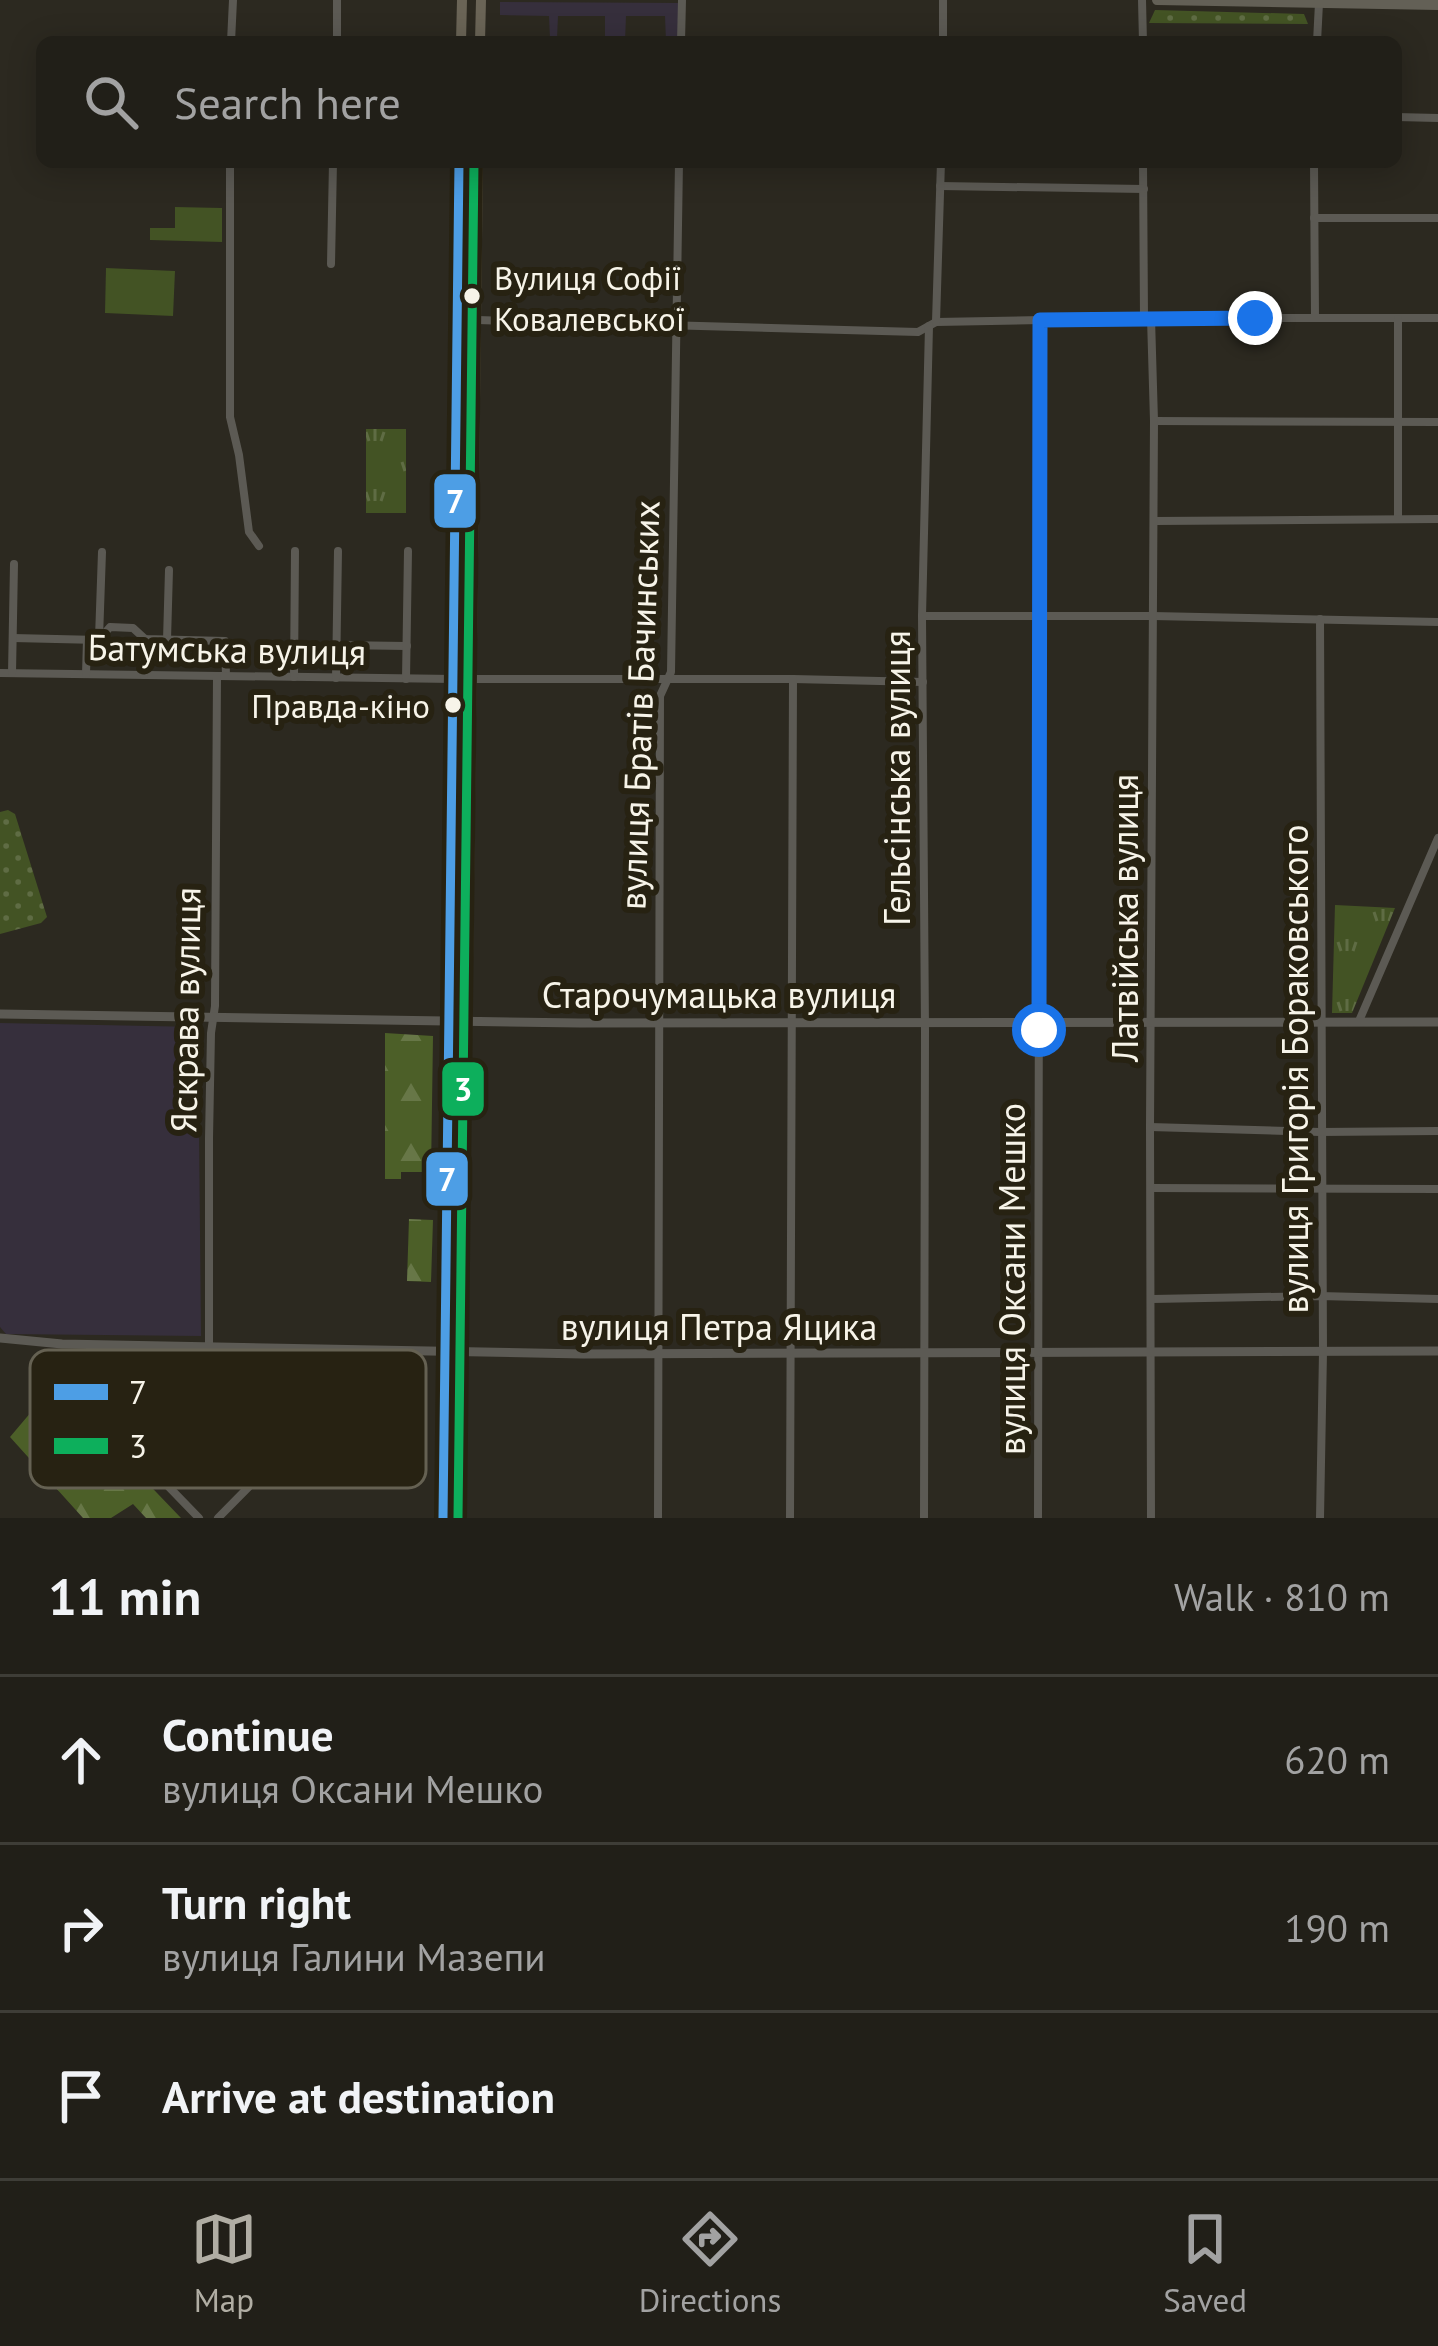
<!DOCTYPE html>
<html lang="en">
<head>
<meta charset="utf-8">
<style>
	body { margin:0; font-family:"PT Sans",sans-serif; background:#292721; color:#f1f3f6 }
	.stop { position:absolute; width:36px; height:36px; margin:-27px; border:9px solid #1a73e8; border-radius:50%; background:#fff }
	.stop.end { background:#1a73e8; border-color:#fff; box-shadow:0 3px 12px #0008 }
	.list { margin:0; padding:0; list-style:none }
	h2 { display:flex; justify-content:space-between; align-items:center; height:156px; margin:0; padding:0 48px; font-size:51px }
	h2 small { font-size:39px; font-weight:400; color:#a2a2a2 }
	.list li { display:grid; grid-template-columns:78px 1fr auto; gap:36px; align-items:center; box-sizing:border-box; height:168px; padding:0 48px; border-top:3px solid #3e3d37 }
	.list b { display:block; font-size:45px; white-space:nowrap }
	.list p { margin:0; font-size:39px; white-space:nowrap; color:#a2a2a2 }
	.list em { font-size:39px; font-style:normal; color:#a2a2a2 }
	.icon { flex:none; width:66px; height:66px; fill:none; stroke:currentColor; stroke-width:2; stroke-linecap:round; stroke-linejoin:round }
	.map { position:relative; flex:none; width:1438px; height:1518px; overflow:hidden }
	.search { position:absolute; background:#211f18; box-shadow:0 6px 30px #0003; left:36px; right:36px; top:36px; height:132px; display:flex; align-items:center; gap:30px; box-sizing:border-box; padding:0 42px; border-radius:18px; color:#a2a2a2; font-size:45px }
	.sheet { height:660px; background:#211f18 }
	nav { display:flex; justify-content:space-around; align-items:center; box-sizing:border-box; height:168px; border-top:3px solid #3e3d37; background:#211f18; font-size:33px; color:#a2a2a2 }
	nav a { display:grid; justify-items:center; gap:6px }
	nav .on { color:#b0ada3 }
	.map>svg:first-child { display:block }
</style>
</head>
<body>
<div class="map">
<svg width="1438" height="1518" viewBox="0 0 1438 1518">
	<defs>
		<pattern id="grass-dots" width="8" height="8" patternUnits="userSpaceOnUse" patternTransform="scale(3)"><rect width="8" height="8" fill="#435324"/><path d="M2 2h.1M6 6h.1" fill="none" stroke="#5f6c44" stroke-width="1.8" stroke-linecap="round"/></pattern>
		<pattern id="forest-firs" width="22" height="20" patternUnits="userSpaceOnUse" patternTransform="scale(3)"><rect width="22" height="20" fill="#4c5f28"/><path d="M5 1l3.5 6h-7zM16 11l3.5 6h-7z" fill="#677747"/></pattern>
		<pattern id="park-tufts" width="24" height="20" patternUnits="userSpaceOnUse" patternTransform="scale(3)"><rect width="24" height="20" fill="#435324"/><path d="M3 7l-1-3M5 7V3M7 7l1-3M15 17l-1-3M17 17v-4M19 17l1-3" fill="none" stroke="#5f6c44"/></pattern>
	</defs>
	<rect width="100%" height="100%" fill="#2c2920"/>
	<g fill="#362f3c">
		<path d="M500 2 680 3 679 42H666L665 16H626L625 42H605V16H558L557 39H550L549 16 500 15Z"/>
		<path d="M0 1023 198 1027 201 1336 6 1334 0 1327Z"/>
	</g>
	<g fill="url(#grass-dots)">
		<path d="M1155 10 1304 14 1308 24 1149 23Z"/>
		<path d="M8 810 15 814 47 917 41 923 0 934V812Z"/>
	</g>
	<g fill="url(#forest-firs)">
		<path d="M385 1033 433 1036 431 1172H401V1179H385Z"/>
		<path d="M409 1219 433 1220 431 1282 407 1281Z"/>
		<path d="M63 1395 181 1518H146L133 1504 111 1518H83L10 1437 32 1411Z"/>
	</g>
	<g fill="url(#park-tufts)">
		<rect x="366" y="429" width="40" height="84"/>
		<path d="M1335 905 1395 908 1352 1013H1332Z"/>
	</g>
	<g fill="#435324">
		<path d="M175 207 222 208V242L150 240V228H175Z"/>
		<path d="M106 268 175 271 173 316 105 313Z"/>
	</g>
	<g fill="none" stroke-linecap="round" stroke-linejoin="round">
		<g stroke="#5c5a54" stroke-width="8">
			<path d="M1142 0 1143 42"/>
			<path d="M231 42 233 0"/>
			<path d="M337 42V0"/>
			<path d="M681 42 682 0"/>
			<path d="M943 42V0"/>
			<path d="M1317 42 1319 3"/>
			<path d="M1396 117 1438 118"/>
			<path d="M230 162V417L239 455 249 532 259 546"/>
			<path d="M1143 162 1144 318"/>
			<path d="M1314 162 1315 318"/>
			<path d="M940 186 1144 189"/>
			<path d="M1314 218H1438"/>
			<path d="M331 264 333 162"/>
			<path d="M477 320 918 332 936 322 1144 318H1438"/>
			<path d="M936 322 941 162"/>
			<path d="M1154 421 1438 422"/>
			<path d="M1398 519V319"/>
			<path d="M1154 521 1438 519"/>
			<path d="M922 616H1153L1438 622"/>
			<path d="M1320 619 1323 1352 1320 1518"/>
			<path d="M13 638 99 640 110 627 133 628 145 639 225 641 226 676"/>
			<path d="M99 638 102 552"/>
			<path d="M167 640 169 570"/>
			<path d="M336 645 407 646"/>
			<path d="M0 673 454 679"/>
			<path d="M12 673 14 564"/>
			<path d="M86 674 87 640"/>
			<path d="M144 675 145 639"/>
			<path d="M294 677 295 551"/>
			<path d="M336 678 338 551"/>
			<path d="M406 679 408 551"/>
			<path d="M471 679H793L923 682"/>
			<path d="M1359 1021 1438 838"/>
			<path d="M1150 1127 1320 1132 1438 1131"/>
			<path d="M1151 1188 1438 1189"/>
			<path d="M1152 1299 1320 1296 1438 1299"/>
			<path d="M209 1345V1138L211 1033 215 1006 217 676"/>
			<path d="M100 1416 199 1518"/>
			<path d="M218 1518 363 1371 378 1358 392 1352"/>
			<path d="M658 1518 660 696 671 672 679 162"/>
			<path d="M790 1518 793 679"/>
			<path d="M924 1518 925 1031 922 616 929 326"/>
			<path d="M1038 1518 1040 320"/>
			<path d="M1151 1518 1150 1127 1154 421 1151 318"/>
		</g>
		<g stroke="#5c5a54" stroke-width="9">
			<path d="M0 1014 580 1023 1438 1022"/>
			<path d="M0 1338 62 1344 583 1354 1438 1351"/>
		</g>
		<path stroke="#636056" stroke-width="10" d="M1157 0 1438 5"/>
		<g stroke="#6a6456" stroke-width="10">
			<path d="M461 42 462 0"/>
			<path d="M480 42 481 0"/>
			<path d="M443 1518 453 829 459 162"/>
			<path d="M461 1518 478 162"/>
		</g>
		<defs>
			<path id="bus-1" d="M443 1518 459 162"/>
			<path id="bus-2" d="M458 1518 474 162"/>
		</defs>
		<use href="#bus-1" stroke="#272212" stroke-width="18"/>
		<use href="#bus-2" stroke="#272212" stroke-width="18"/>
		<use href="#bus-1" stroke="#4d9ee5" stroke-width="9"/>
		<use href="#bus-2" stroke="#0daf5c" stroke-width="9"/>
	</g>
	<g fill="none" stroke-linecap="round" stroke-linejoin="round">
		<path stroke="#1a73e8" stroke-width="15" d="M1039 1030 1040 320 1255 318"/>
	</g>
	<g fill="#f7f4e9" stroke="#272212" stroke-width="4.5">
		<circle cx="472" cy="296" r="10"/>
		<circle cx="453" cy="705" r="10"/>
	</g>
	<g text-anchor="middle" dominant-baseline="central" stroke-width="12" stroke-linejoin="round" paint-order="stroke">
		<g font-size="33" fill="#f7f4e9" stroke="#272212" text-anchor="start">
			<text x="494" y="277">Вулиця Софії<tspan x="494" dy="41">Ковалевської</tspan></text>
			<text x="430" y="705" text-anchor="end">Правда-кіно</text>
		</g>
		<g font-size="36" fill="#f7f4e9" stroke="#272212">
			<text transform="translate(227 649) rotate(1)">Батумська вулиця</text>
			<text transform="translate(639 705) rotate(-88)">вулиця Братів Бачинських</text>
			<text transform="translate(896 778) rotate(-90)">Гельсінська вулиця</text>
			<text transform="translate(1124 918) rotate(-90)">Латвійська вулиця</text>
			<text x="719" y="994">Старочумацька вулиця</text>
			<text transform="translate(185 1010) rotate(-89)">Яскрава вулиця</text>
			<text transform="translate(1294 1069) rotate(-90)">вулиця Григорія Бораковського</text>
			<text transform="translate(1011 1279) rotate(-90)">вулиця Оксани Мешко</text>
			<text x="719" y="1326">вулиця Петра Яцика</text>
		</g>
	</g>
	<rect x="30" y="1350" width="396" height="138" rx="18" fill="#272212" stroke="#656152" stroke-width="3"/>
	<rect x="54" y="1384" width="54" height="16" fill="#4d9ee5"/>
	<rect x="54" y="1438" width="54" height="16" fill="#0daf5c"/>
	<g font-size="33" fill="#f7f4e9">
		<text x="129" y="1404">7</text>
		<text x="129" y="1458">3</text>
	</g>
	<g stroke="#272212" stroke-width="4.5">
		<rect x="432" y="472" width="46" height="58" rx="12" fill="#4d9ee5"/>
		<rect x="440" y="1060" width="46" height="58" rx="12" fill="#0daf5c"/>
		<rect x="424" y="1150" width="46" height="58" rx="12" fill="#4d9ee5"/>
	</g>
	<g font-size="33" text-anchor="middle" font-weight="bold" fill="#fff">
		<text x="455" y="513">7</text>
		<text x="463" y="1101">3</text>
		<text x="447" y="1191">7</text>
	</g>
</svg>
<div class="stop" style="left:1039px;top:1030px"></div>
<div class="stop end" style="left:1255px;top:318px"></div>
<div class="search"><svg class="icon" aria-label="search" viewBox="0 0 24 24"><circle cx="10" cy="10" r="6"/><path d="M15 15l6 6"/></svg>Search here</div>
</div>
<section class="sheet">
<h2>11 min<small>Walk · 810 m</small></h2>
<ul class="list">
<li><svg class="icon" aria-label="ahead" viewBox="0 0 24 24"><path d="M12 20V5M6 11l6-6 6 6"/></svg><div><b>Continue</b><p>вулиця Оксани Мешко</p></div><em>620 m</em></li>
<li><svg class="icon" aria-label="right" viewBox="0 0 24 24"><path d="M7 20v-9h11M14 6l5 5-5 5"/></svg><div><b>Turn right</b><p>вулиця Галини Мазепи</p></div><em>190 m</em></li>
<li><svg class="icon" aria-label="arrive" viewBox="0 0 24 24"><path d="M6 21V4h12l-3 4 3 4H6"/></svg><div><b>Arrive at destination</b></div></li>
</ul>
</section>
<nav>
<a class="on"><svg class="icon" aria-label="map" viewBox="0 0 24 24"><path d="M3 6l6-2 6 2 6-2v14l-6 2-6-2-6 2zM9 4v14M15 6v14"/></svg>Map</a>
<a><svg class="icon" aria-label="directions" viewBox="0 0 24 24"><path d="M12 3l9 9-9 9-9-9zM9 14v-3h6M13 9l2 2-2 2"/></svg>Directions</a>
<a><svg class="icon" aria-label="saved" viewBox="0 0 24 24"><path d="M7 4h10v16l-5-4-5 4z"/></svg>Saved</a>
</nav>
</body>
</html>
